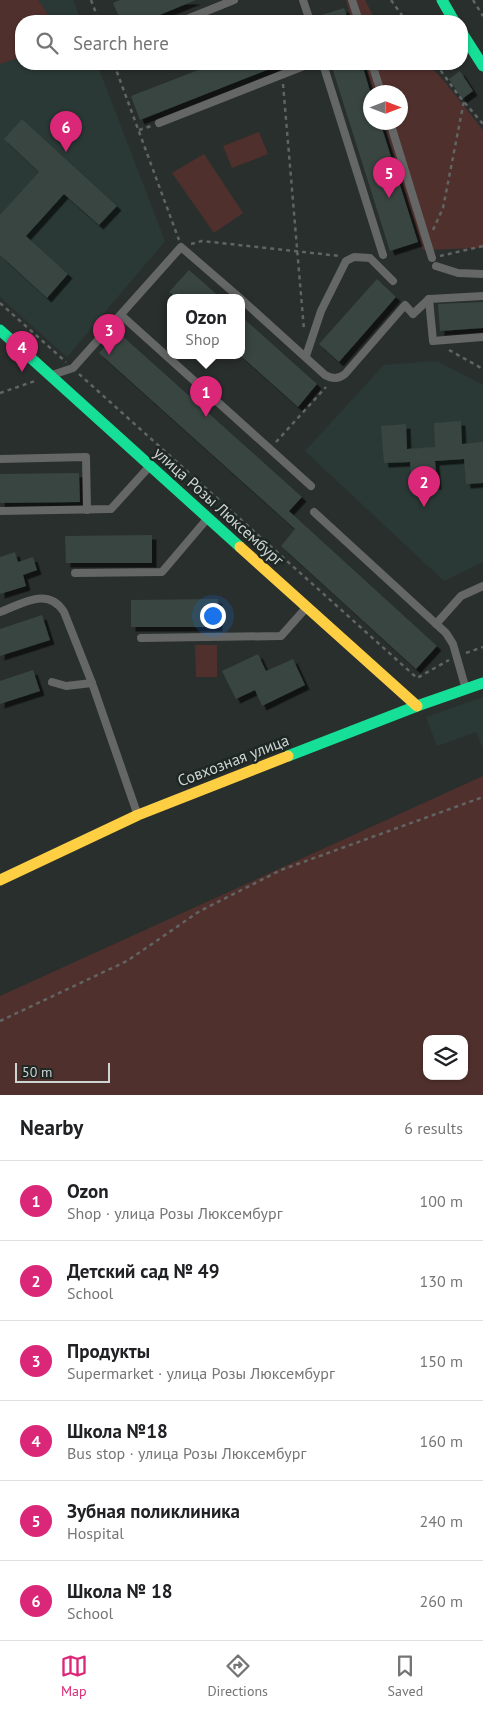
<!DOCTYPE html>
<html lang="en">
<head>
<meta charset="utf-8">
<style>
	body { margin:0; font-family:"PT Sans",sans-serif; background:#f6f6f6; color:#202124 }
	.controls { position:absolute; right:15px; bottom:15px; display:grid; overflow:hidden; border-radius:10px; box-shadow:0 1px 4px #0004 }
	.controls button { width:45px; height:45px; display:grid; place-items:center; padding:0; border:0; border-bottom:1px solid #e0e0e0; background:#fff; color:#202124; font:25px sans-serif }
	.compass { position:absolute; left:363px; top:85px; width:45px; height:45px; border-radius:50%; background:#fff; box-shadow:0 1px 4px #0004; rotate:90deg }
	.scale { position:absolute; left:15px; bottom:12px; width:95px; box-sizing:border-box; padding-left:5px; border:2px solid #ced4d2; border-top:0; font-size:14px; line-height:18px; white-space:nowrap; color:#ced4d2; -webkit-text-stroke:4px #1e2724; paint-order:stroke }
	.you { position:absolute; left:212px; top:615px; width:18px; height:18px; margin:-12px; border:4px solid #fff; border-radius:50%; background:#1a73e8; box-shadow:0 0 0 8px #1a73e833 }
	.badge { display:grid; place-items:center; width:32px; height:32px; border-radius:50%; background:#db2777; color:#fff; font-size:16px; font-weight:700 }
	.pin { position:absolute; translate:-50% -41px; filter:drop-shadow(0 1px 2px #0008) }
	.pin::after { content:''; position:absolute; top:26px; width:18px; height:15px; background:inherit; clip-path:polygon(0 0,100% 0,50% 100%) }
	.popup { position:absolute; left:167px; top:294px; width:78px; height:65px; box-sizing:border-box; display:grid; place-content:center; border-radius:10px; background:#fff; filter:drop-shadow(0 1px 4px #0005); font-size:16px; white-space:nowrap; color:#757577 }
	.popup b { font-size:19px; color:#202124 }
	.popup::after { content:''; position:absolute; left:50%; top:100%; margin-left:-10px; border:10px solid transparent; border-top-color:#fff }
	.list { margin:0; padding:0; list-style:none }
	h2 { display:flex; justify-content:space-between; align-items:center; height:65px; margin:0; padding:0 20px; font-size:21px }
	h2 small { font-size:16px; font-weight:400; color:#757577 }
	.list li { display:grid; grid-template-columns:32px 1fr auto; gap:15px; align-items:center; box-sizing:border-box; height:80px; padding:0 20px; border-top:1px solid #e0e0e0 }
	.list b { display:block; font-size:19px; white-space:nowrap }
	.list p { margin:0; font-size:16px; white-space:nowrap; color:#757577 }
	.list em { font-size:16px; font-style:normal; color:#757577 }
	.icon { flex:none; width:28px; height:28px; fill:none; stroke:currentColor; stroke-width:2; stroke-linecap:round; stroke-linejoin:round }
	.map { position:relative; flex:none; width:483px; height:1095px; overflow:hidden }
	.search { position:absolute; background:#fff; box-shadow:0 1px 4px #0004; left:15px; right:15px; top:15px; height:55px; display:flex; align-items:center; gap:12px; box-sizing:border-box; padding:0 18px; border-radius:20px; color:#757577; font-size:19px }
	.sheet { height:545px; background:#fff }
	nav { display:flex; justify-content:space-around; align-items:center; box-sizing:border-box; height:70px; border-top:1px solid #e0e0e0; background:#fff; font-size:14px; color:#757577 }
	nav a { display:grid; justify-items:center; gap:2px }
	nav .on { color:#db2777 }
	.map>svg:first-child { display:block }
</style>
</head>
<body>
<div class="map">
<svg width="483" height="1095" viewBox="0 0 483 1095">
	<defs>
		<filter id="shadow"><feDropShadow dx="4.5" dy="4.5" stdDeviation="0" flood-color="#0009"/></filter>
	</defs>
	<rect width="100%" height="100%" fill="#292f2d"/>
	<g fill="#2a3935">
		<path d="M0 0H73L81 21H21V64H97L165 241 67 357 0 297Z"/>
		<path d="M437 361 483 385V562L444 581 305 451 384 365Z"/>
		<path d="M483 697V749L476 732 437 746 426 717Z"/>
	</g>
	<g fill="#50302c" fill-rule="evenodd">
		<path d="M0 0H38L47 13 48 21H21V57L0 64Z"/>
		<path d="M346 0H365L374 18 378 21H352Z"/>
		<path d="M365 64H428L445 82 483 130V248L423 250 384 123 400 122V92H374Z"/>
		<path d="M259 132 268 154 232 168 223 146Z"/>
		<path d="M204 154 243 213 214 233 172 173Z"/>
		<path d="M195 645H217V677H196Z"/>
		<path d="M483 776V1095H0V996ZM427 1039H464V1076H427Z"/>
	</g>
	<g fill="#384541" filter="url(#shadow)">
		<path d="M120 0H196L145 21H121L113 3Z"/>
		<path d="M344 8 349 21H316L315 17Z"/>
		<path d="M214 64H282L140 120 131 96Z"/>
		<path d="M331 64H362L370 91V122H380L418 242 390 251Z"/>
		<path d="M460 71 473 91 462 99 449 79Z"/>
		<path d="M22 119 117 206 99 225 64 194 26 236 68 274 47 298 0 255V215L39 172 4 139Z"/>
		<path d="M189 270 221 298H177L169 292Z"/>
		<path d="M377 279 396 297 339 362 319 344Z"/>
		<path d="M483 302V328L440 331 438 304Z"/>
		<path d="M241 316 317 384 298 407 241 356Z"/>
		<path d="M118 332 302 497 289 511 437 646 416 669 281 546 295 529 99 353Z"/>
		<path d="M461 421 462 444 483 442V483L466 484 464 459 435 461 437 485 412 486 410 462 384 463 381 426 406 424 407 449 435 447 434 423Z"/>
		<path d="M79 473 80 502 0 503V474Z"/>
		<path d="M152 535V563H66L65 536Z"/>
		<path d="M15 552 18 562 33 557 37 570 23 575 26 586 0 594V557Z"/>
		<path d="M218 599V627H131V600Z"/>
		<path d="M42 615 50 640 0 656V629Z"/>
		<path d="M258 654 266 671 293 659 305 685 262 706 255 690 236 699 222 671Z"/>
		<path d="M33 670 40 691 0 704V681Z"/>
	</g>
	<g fill="none" stroke-linecap="round" stroke-linejoin="round">
		<g stroke="#606563" stroke-width="2.5" stroke-dasharray="4 4" stroke-linecap="butt">
			<path d="M91 0 99 21"/>
			<path d="M391 0 406 21"/>
			<path d="M473 0 483 16"/>
			<path d="M114 64 179 240"/>
			<path d="M436 64 459 96 483 124"/>
			<path d="M283 84 304 330"/>
			<path d="M139 130 151 126"/>
			<path d="M433 230 443 208 464 101"/>
			<path d="M191 244 202 241 340 256"/>
			<path d="M440 256 483 246"/>
			<path d="M0 303 66 362"/>
			<path d="M449 350 483 369"/>
			<path d="M79 374 417 678 449 660"/>
			<path d="M0 393 35 381"/>
			<path d="M276 442 326 387"/>
			<path d="M466 653 483 647"/>
			<path d="M0 1021 127 961 200 911 281 870 483 797"/>
		</g>
		<g stroke="#646766" stroke-width="8">
			<path d="M303 0 310 21"/>
			<path d="M352 0 359 21"/>
			<path d="M182 21 234 0"/>
			<path d="M323 64 383 255"/>
			<path d="M372 64 381 92"/>
			<path d="M390 122 432 258"/>
			<path d="M159 123 309 64"/>
			<path d="M436 266 458 273 483 274"/>
			<path d="M241 299 325 375C332 379 339 379 345 374L405 305 413 314 429 299 433 341 483 337"/>
			<path d="M429 299 483 296"/>
			<path d="M121 315 311 486"/>
			<path d="M306 356 321 311 346 261 354 257 370 258 393 281"/>
			<path d="M52 375 73 368 181 247 240 298"/>
			<path d="M0 459 86 457 87 510"/>
			<path d="M0 511 111 509 149 467"/>
			<path d="M314 512 446 633 453 644 465 686"/>
			<path d="M75 573 162 572 207 519"/>
			<path d="M0 612C22 604 48 586 64 612L92 683 137 813"/>
			<path d="M436 624 461 596 483 586"/>
			<path d="M141 638 281 636 306 608"/>
			<path d="M52 682 66 686 92 683"/>
		</g>
		<g stroke="#16e098" stroke-width="11">
			<path d="M442 0 454 21"/>
			<path d="M462 33 483 66"/>
			<path d="M0 330 240 547"/>
			<path d="M288 756 417 706 483 683"/>
		</g>
		<g stroke="#ffcf43" stroke-width="11">
			<path d="M240 547 417 706"/>
			<path d="M0 880 138 815 288 756"/>
		</g>
	</g>
	<g text-anchor="middle" dominant-baseline="central" stroke-width="5" stroke-linejoin="round" paint-order="stroke">
		<g font-size="16" fill="#ced4d2" stroke="#1e2724">
			<text transform="translate(219 506) rotate(42)">улица Розы Люксембург</text>
			<text transform="translate(233 760) rotate(-21)">Совхозная улица</text>
		</g>
	</g>
</svg>
<div class="controls">
<button><svg class="icon" aria-label="layers" viewBox="0 0 24 24"><path d="M12 4l9 5-9 5-9-5zM3 14l9 5 9-5"/></svg></button>
</div>
<svg class="compass" viewBox="-18 -18 36 36"><path d="M0-13l5 13h-10z" fill="#e53935"/><path d="M0 13l5-13h-10z" fill="#757577"/></svg>
<div class="scale">50 m</div>
<div class="you"></div>
<div class="pin badge" style="left:206px;top:417px">1</div>
<div class="popup"><b>Ozon</b>Shop</div>
<div class="pin badge" style="left:424px;top:507px">2</div>
<div class="pin badge" style="left:109px;top:355px">3</div>
<div class="pin badge" style="left:22px;top:372px">4</div>
<div class="pin badge" style="left:389px;top:198px">5</div>
<div class="pin badge" style="left:66px;top:152px">6</div>
<div class="search"><svg class="icon" aria-label="search" viewBox="0 0 24 24"><circle cx="10" cy="10" r="6"/><path d="M15 15l6 6"/></svg>Search here</div>
</div>
<section class="sheet">
<h2>Nearby<small>6 results</small></h2>
<ul class="list">
<li><span class="badge">1</span><div><b>Ozon</b><p>Shop · улица Розы Люксембург</p></div><em>100 m</em></li>
<li><span class="badge">2</span><div><b>Детский сад № 49</b><p>School</p></div><em>130 m</em></li>
<li><span class="badge">3</span><div><b>Продукты</b><p>Supermarket · улица Розы Люксембург</p></div><em>150 m</em></li>
<li><span class="badge">4</span><div><b>Школа №18</b><p>Bus stop · улица Розы Люксембург</p></div><em>160 m</em></li>
<li><span class="badge">5</span><div><b>Зубная поликлиника</b><p>Hospital</p></div><em>240 m</em></li>
<li><span class="badge">6</span><div><b>Школа № 18</b><p>School</p></div><em>260 m</em></li>
</ul>
</section>
<nav>
<a class="on"><svg class="icon" aria-label="map" viewBox="0 0 24 24"><path d="M3 6l6-2 6 2 6-2v14l-6 2-6-2-6 2zM9 4v14M15 6v14"/></svg>Map</a>
<a><svg class="icon" aria-label="directions" viewBox="0 0 24 24"><path d="M12 3l9 9-9 9-9-9zM9 14v-3h6M13 9l2 2-2 2"/></svg>Directions</a>
<a><svg class="icon" aria-label="saved" viewBox="0 0 24 24"><path d="M7 4h10v16l-5-4-5 4z"/></svg>Saved</a>
</nav>
</body>
</html>
